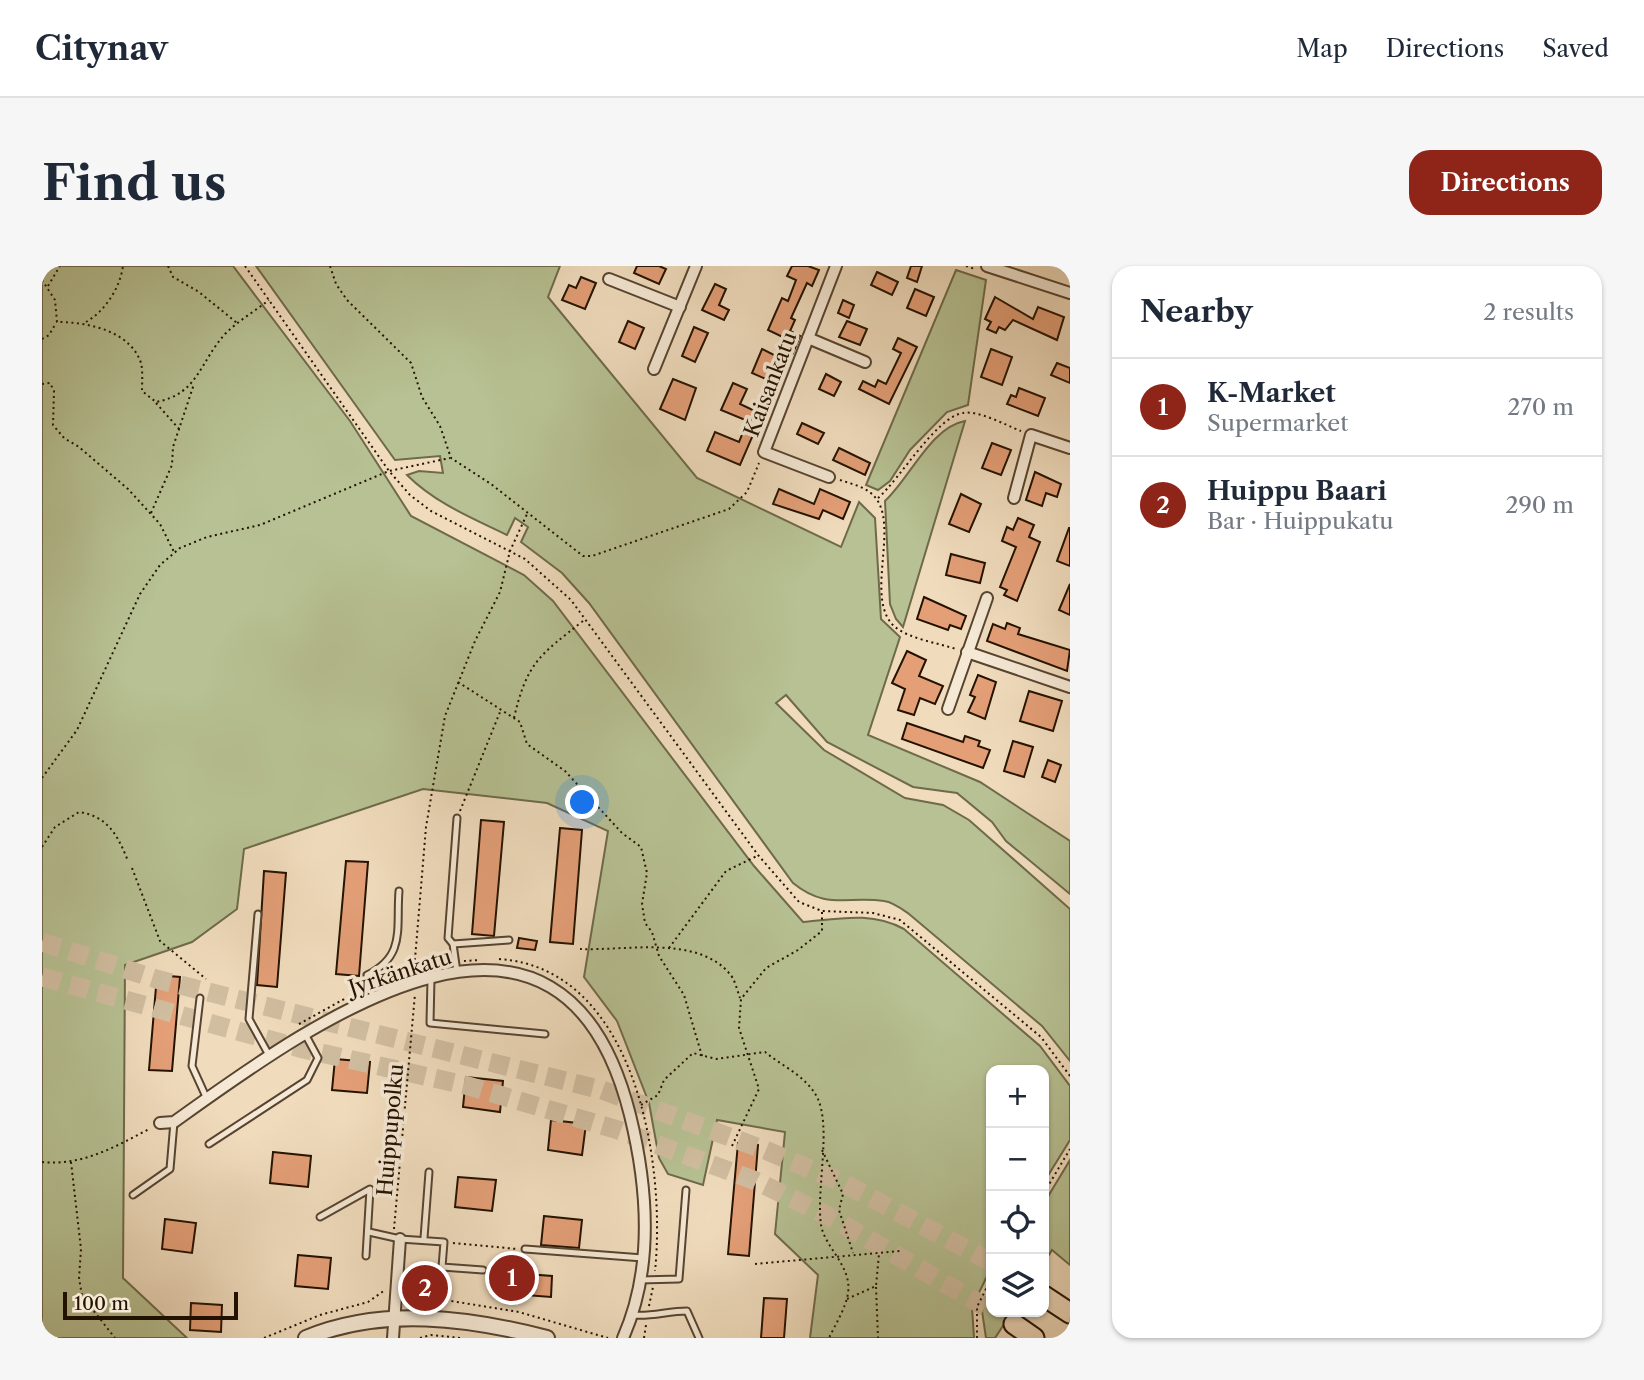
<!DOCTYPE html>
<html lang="en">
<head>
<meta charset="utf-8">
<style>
	body { margin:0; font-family:"Libre Caslon Text",serif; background:#f6f6f7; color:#1f2937 }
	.controls { position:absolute; right:21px; bottom:21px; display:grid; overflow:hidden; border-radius:14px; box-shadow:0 2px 5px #0004 }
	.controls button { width:63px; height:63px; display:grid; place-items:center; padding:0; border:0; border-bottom:2px solid #e0e1e3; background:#fff; color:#1f2937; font:35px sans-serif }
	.scale { position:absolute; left:21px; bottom:18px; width:175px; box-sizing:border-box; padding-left:7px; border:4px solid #241201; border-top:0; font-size:19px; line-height:24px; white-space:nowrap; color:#241201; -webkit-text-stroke:5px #f5e8d4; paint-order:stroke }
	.you { position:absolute; left:541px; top:537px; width:24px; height:24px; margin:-18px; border:5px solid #fff; border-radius:50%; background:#1a73e8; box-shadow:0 0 0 10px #1a73e833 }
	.badge { display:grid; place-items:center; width:46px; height:46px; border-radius:50%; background:#8f2418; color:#fff; font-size:23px; font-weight:700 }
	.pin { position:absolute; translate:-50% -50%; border:4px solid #fff; box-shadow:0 2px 7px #0006 }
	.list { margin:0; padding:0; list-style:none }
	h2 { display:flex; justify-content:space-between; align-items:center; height:91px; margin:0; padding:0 28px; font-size:30px }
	h2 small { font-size:23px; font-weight:400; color:#747a83 }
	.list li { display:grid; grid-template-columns:46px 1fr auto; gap:21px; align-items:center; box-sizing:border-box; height:98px; padding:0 28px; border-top:2px solid #e0e1e3 }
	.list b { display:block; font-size:26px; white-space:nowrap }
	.list p { margin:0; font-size:23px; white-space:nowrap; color:#747a83 }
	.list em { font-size:23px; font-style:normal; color:#747a83 }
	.icon { flex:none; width:38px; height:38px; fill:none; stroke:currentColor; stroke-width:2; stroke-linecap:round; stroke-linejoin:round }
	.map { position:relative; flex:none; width:1028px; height:1072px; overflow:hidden; border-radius:21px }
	header { display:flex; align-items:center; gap:42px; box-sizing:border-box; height:98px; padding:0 35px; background:#fff; border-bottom:2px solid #e0e1e3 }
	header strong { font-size:33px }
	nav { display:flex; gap:38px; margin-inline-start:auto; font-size:24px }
	.intro { display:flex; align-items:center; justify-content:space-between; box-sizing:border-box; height:168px; padding:0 42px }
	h1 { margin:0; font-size:49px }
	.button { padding:18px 32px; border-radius:21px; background:#8f2418; color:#fff; font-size:24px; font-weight:700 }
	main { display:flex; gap:42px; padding:0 42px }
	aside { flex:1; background:#fff; border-radius:21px; box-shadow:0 2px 5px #0004 }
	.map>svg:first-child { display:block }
</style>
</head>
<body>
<header>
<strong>Citynav</strong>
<nav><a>Map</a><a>Directions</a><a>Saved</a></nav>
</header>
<div class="intro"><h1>Find us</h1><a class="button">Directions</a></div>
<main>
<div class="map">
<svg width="1028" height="1072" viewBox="0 0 1028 1072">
	<rect width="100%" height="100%" fill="#f0dcbd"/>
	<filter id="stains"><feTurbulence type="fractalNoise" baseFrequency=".00286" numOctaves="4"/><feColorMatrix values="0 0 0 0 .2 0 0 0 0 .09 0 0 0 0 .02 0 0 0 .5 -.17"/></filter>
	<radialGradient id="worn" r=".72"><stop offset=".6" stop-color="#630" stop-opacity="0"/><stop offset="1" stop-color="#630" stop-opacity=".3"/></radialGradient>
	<g fill="#b7c193" stroke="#6e6a4a" stroke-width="2">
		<path d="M0 0H191L308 155 369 250 482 309 511 335 712 600 761 656C796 653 829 645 862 663L998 780 1028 820V874L1002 916V804H949V1002L930 1041 932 1072H768L776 1009 733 968 743 866 675 854 661 919 626 908 617 892 607 837 575 755 542 711 566 565 505 537 381 523 202 583 195 643 150 676 83 699 81 1012 145 1072H0Z"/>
		<path d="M214 0H518L506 31 655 212 799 281 817 236 833 252 839 353 858 371 826 469 938 516 1028 575V628L964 575 950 556 915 527 871 521 785 476 744 429 734 437 782 484 863 532 901 539 927 554 1028 643V795L1000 760 867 648C860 643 851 636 842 635 805 630 784 644 751 617L547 337 520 307 479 276 486 261 473 252 465 269C430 252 393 237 365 209L377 205 401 207 398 190 353 194Z"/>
		<path d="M914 4 944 14 926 139 905 146 868 184 848 215 836 224 824 219Z"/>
		<path d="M923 155 861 361 854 353 848 338 843 235C868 212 889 161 923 155Z"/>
		<path d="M1028 894V999L1010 984 1002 997V937Z"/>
		<path d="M949 1024V1046H970L953 1072H944L940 1045Z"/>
	</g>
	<g fill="#e49f77" stroke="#241201" stroke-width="2">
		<path d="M595 0H617L624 3 617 18 592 7Z"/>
		<path d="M750 0H766L777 4 770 20 765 17 749 52 753 54 748 65 758 70 751 87 739 81 743 72 726 64 740 32 746 35 754 14 745 10Z"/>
		<path d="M869 0H880L875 16 865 12Z"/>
		<path d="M835 6 856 16 850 29 829 19Z"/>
		<path d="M539 11 554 17 543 43 520 34 527 19 534 22Z"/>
		<path d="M673 18 684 23 677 39 687 44 682 54 660 44Z"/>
		<path d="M873 23 892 31 884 50 865 42Z"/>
		<path d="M953 31 991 53 996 41 1022 51 1015 74 971 54 963 64 957 61 954 67 945 63 949 56 943 53Z"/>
		<path d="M801 34 812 39 807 52 796 47Z"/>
		<path d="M586 55 602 62 593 83 577 76Z"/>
		<path d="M805 55 825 63 818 79 797 71Z"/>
		<path d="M652 61 666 67 653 96 640 90Z"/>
		<path d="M856 72 875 81 847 138 817 123 821 115 833 121 836 114 844 118 859 87 851 83Z"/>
		<path d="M720 83 736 91 726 114 710 107Z"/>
		<path d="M949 83 970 91 960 119 939 111Z"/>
		<path d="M1015 97 1028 102V117L1009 109Z"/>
		<path d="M784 108 799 116 792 130 777 123Z"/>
		<path d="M631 113 654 122 643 154 618 143Z"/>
		<path d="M691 117 705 123 698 138 713 145 708 156 679 144Z"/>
		<path d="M977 122 1003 132 996 150 965 138 969 129 974 131Z"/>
		<path d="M760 157 782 167 776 178 755 168Z"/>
		<path d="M702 164 711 169 698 199 665 185 673 166 697 176Z"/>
		<path d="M950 177 969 184 959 209 940 202Z"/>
		<path d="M797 182 828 197 823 209 791 194Z"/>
		<path d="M993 206 1019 218 1015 231 1004 227 1000 240 984 234Z"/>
		<path d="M737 223 772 238 778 223 808 236 801 253 781 244 777 253 731 238Z"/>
		<path d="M919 228 939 238 927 266 907 258Z"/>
		<path d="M976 252 992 259 987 271 998 276 975 335 962 329 965 324 958 321 974 281 960 275 965 261 971 264Z"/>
		<path d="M1027 262H1028V300L1015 295Z"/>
		<path d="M909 288 943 297 938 317 904 309Z"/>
		<path d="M1028 318V349L1017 344Z"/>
		<path d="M882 331 924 350 919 363 908 359 906 364 875 353Z"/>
		<path d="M965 357 978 362 976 368 1028 384 1025 405 945 375 951 358 963 363Z"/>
		<path d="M865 385 884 394 877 410 901 420 893 438 878 432 872 449 856 444 863 423 850 417Z"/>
		<path d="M936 409 954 416 943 453 926 446 933 431 928 429Z"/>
		<path d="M987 425 1020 435 1011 465 978 455Z"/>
		<path d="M865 457 921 476 923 470 938 475 936 480 948 484 941 502 860 473Z"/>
		<path d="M971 475 991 481 982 511 962 505Z"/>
		<path d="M1006 494 1019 499 1013 516 1000 511Z"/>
		<path d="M439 554 462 556 452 670 430 668Z"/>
		<path d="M518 562 540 564 531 678 508 676Z"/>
		<path d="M304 595 326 596 317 710 294 708Z"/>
		<path d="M222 605 244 607 235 721 215 719Z"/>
		<path d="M477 672 495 675 493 684 475 682Z"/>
		<path d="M115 709 138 711 130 805 107 804Z"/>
		<path d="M293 793 328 796 325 827 290 824Z"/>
		<path d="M424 811 461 815 458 846 421 841Z"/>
		<path d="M509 854 544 858 540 889 506 884Z"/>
		<path d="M696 877 716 879 707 990 686 988Z"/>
		<path d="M231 886 269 890 266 921 228 917Z"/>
		<path d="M416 911 454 914 450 945 413 941Z"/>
		<path d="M502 950 540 954 537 982 499 979Z"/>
		<path d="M123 953 154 957 150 987 120 983Z"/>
		<path d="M256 989 289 992 286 1023 253 1020Z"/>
		<path d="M459 999 486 1001 485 1008 510 1010 509 1031 457 1027Z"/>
		<rect x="377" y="1009" width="11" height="17"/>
		<path d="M722 1032 745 1033 742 1072H719Z"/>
		<path d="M149 1037 180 1039 179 1066 148 1064Z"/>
	</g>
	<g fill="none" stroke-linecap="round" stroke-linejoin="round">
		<g stroke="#d1bea1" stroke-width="19" stroke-dasharray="19 10" stroke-linecap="butt">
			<path d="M0 676 114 713 560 824 723 884 801 917 949 996"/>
			<path d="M0 711 261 783 423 819 576 864 714 915 788 951 949 1044"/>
		</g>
		<defs>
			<g id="service">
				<path d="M415 552 406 672 411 678 415 706"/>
				<path d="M216 648 207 753 228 791"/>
				<path d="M411 678 467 674"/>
				<path d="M389 713 388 757 503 768"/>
				<path d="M331 731 325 709C364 690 354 663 357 625"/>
				<path d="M158 732 150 800 165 833"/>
				<path d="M167 878 265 814 276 792 263 768"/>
				<path d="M91 929 128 903 132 856"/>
				<path d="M278 951 328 923 324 990"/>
				<path d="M327 966 358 973 402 976 400 1001 441 1004"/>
				<path d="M382 972 387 906"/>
				<path d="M483 983 601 992"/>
				<path d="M598 1014 637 1013 644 924"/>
				<path d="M591 1049C609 1051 626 1045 645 1045L657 1072"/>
			</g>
			<g id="minor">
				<path d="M945 0 1028 27"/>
				<path d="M567 13 638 41"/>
				<path d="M766 72 823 96"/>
				<path d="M612 103 654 0"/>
				<path d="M787 211 722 186 794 0"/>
				<path d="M972 232 989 169 1028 182"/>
				<path d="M925 386 1028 421"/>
				<path d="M906 443 945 332"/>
				<path d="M118 857 132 856C270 757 519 574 588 849 606 922 612 1002 581 1072"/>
				<path d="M351 1072 358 973"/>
			</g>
			<path id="tertiary" d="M264 1072C341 1040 427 1052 505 1072"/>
			<g id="motorway">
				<path d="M1002 1030 1028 1047"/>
				<path d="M972 1058 992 1072"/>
			</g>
		</defs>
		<use href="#service" stroke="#574430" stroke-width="9"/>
		<use href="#minor" stroke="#574430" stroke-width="14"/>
		<use href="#tertiary" stroke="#574430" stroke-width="18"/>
		<use href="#motorway" stroke="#241201" stroke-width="23"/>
		<g stroke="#241201" stroke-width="2" stroke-dasharray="2 3.5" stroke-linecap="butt">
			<path d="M126 0 131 11 157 26 195 57"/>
			<path d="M203 0 347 205 368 229 389 245 483 293 529 334 716 589 757 636 780 645 831 647 858 654 999 771 1028 810"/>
			<path d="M288 0 294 18 305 34 369 97 380 131 398 160 409 192 449 218 541 290H550L687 243 705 226 717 197"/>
			<path d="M924 0 933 3"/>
			<path d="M0 14 13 34 15 56C44 56 88 64 99 97 101 105 100 117 100 125L114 136C157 128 157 96 184 67 196 55 213 45 227 34"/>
			<path d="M6 20 18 0"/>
			<path d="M44 56C63 45 78 22 81 0"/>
			<path d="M0 73 7 69 14 57"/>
			<path d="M0 118 8 117 12 125 11 159 22 172 37 181 86 223 118 258 132 286"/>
			<path d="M114 137 138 164"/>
			<path d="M798 214C810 218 824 221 832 230 859 259 821 333 853 361 868 373 896 377 914 383"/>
			<path d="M836 232C858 213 894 151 921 147 937 144 963 159 979 165"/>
			<path d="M109 247 130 199 131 181 152 118"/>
			<path d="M416 416 478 456 485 478 523 505 580 567 599 581 605 607 600 638 603 657 610 666 617 690 642 729 660 790"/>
			<path d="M472 452C485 396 498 389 541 355"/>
			<path d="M0 512 35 464 98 328 118 299 138 282 165 271 218 259 347 205 408 192"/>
			<path d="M418 545 458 446"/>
			<path d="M0 581 13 561 37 546C66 550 76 570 86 595"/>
			<path d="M90 602 118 675 164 713"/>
			<path d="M627 682 684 605 715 590"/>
			<path d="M538 683C583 685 654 669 687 707 693 713 695 724 698 732"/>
			<path d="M457 693C594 702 624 898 613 1005"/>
			<path d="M422 695 438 694"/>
			<path d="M372 705 384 561 403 450 433 375 458 326 468 285 485 248"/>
			<path d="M338 717 356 711"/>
			<path d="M257 758 304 732"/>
			<path d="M599 839 616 829 622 814 651 787 674 793 723 786C740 800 764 810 775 831 790 861 774 922 779 959 783 982 810 1000 806 1027 804 1042 793 1059 787 1072"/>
			<path d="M690 880 717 823 697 762 699 733 724 702 756 684 780 665V646"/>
			<path d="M780 884 801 928 797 944 811 987"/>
			<path d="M0 896C40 900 73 881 107 863"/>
			<path d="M29 896 39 983 37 1012 40 1030 73 1072"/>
			<path d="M1002 927 1028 883"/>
			<path d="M352 963 373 728"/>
			<path d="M411 977 475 983"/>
			<path d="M713 998 858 985"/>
			<path d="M834 1021 836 1072"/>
			<path d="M366 1028 477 1046 566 1072"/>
			<path d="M805 1033 834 1020 837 988"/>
			<path d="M607 1040 611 1021"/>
			<path d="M222 1072 278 1049 326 1036 343 1024"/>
			<path d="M378 1072 389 1069 419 1072"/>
			<path d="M602 1072 604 1059"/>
			<path d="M935 1072V1041L949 1013"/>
		</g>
		<use href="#service" stroke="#f5e8d4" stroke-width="5"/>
		<use href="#minor" stroke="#f5e8d4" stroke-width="10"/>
		<use href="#tertiary" stroke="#f5e8d4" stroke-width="14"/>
		<use href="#motorway" stroke="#f0dcbd" stroke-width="19"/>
	</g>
	<g text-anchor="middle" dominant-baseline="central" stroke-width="7" stroke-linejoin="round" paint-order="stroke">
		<g font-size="21" fill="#241201" stroke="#f5e8d4">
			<text transform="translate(728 118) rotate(-69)">Kaisankatu</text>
			<text transform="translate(358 706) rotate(-18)">Jyrkänkatu</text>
			<text transform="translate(348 864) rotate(-85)">Huippupolku</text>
		</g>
	</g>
	<rect width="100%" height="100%" filter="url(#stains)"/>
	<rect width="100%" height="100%" fill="url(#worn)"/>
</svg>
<div class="controls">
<button>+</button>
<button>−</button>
<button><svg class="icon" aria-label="locate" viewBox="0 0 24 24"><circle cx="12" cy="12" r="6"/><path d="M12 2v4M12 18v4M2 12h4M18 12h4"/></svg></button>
<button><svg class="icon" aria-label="layers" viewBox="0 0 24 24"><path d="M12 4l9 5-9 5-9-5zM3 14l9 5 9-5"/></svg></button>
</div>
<div class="scale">100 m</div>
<div class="you"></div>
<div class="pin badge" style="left:470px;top:1012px">1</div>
<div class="pin badge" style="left:383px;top:1022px">2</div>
</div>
<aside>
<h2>Nearby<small>2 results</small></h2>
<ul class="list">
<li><span class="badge">1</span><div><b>K-Market</b><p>Supermarket</p></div><em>270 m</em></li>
<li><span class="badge">2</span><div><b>Huippu Baari</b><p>Bar · Huippukatu</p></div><em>290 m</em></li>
</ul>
</aside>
</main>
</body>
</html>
